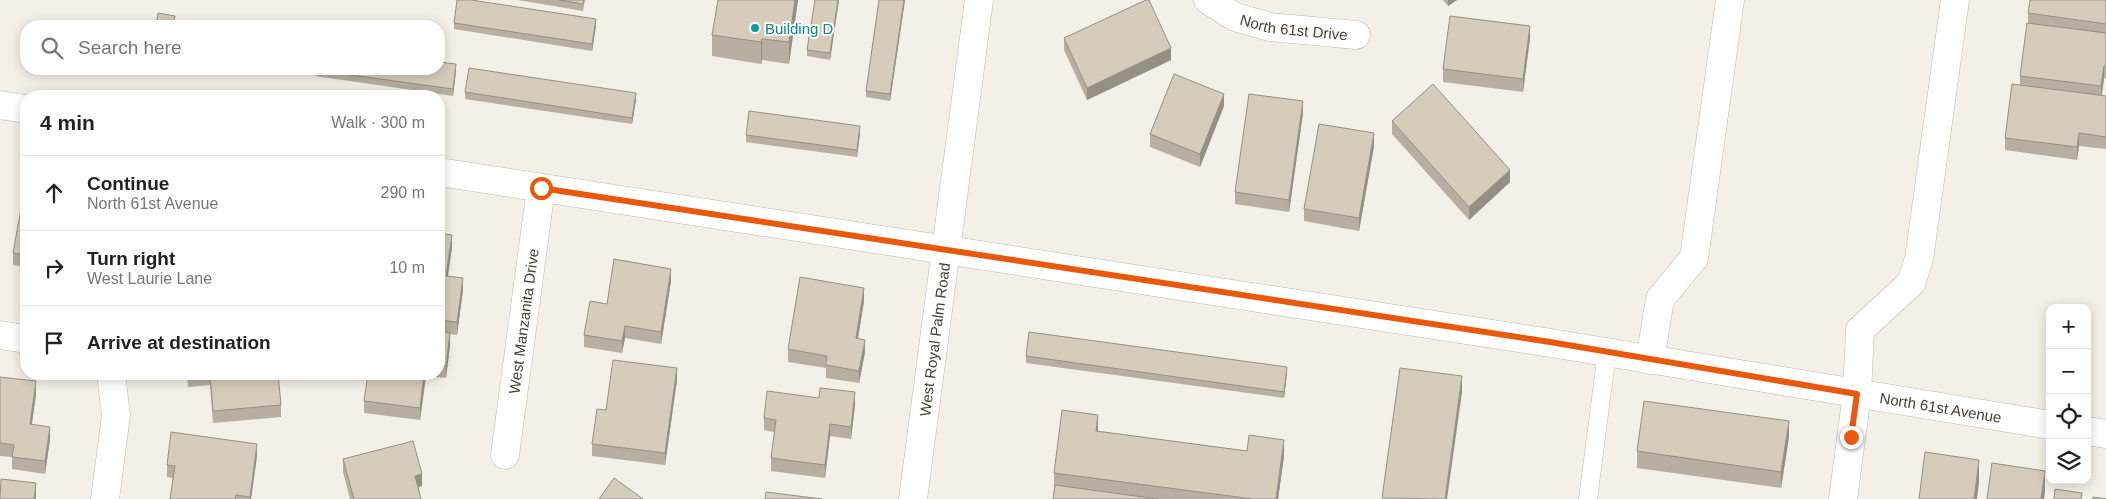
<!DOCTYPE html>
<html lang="en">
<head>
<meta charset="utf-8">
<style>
	body { margin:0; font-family:Helvetica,sans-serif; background:#f6f6f6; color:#222 }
	.controls { position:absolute; right:15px; bottom:15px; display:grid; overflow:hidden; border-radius:10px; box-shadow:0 2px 12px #0003 }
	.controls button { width:45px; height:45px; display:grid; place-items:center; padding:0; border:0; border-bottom:1px solid #e0e0e0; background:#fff; color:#222; font:25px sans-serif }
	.stop { position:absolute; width:15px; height:15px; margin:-11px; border:4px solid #ea580c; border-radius:50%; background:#fff }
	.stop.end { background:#ea580c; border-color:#fff; box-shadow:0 1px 5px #0008 }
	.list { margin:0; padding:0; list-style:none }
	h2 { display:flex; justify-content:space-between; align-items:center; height:65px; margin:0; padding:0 20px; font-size:21px }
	h2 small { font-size:16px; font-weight:400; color:#767676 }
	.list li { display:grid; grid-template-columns:32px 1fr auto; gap:15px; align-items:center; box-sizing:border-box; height:75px; padding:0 20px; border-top:1px solid #e0e0e0 }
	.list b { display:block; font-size:19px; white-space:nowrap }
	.list p { margin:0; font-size:16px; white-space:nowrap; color:#767676 }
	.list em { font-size:16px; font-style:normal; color:#767676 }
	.icon { flex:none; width:28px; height:28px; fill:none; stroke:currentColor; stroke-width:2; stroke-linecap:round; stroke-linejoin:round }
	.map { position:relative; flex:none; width:2106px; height:499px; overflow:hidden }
	.search { position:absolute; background:#fff; box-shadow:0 2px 12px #0003; left:20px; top:20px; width:425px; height:55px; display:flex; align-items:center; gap:12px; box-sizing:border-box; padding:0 18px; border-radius:20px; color:#767676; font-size:19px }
	.panel { position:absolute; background:#fff; box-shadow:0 2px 12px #0003; left:20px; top:90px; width:425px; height:290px; border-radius:20px }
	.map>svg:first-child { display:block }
</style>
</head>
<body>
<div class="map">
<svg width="2106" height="499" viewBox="0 0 2106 499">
	<rect width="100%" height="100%" fill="#f4f0e7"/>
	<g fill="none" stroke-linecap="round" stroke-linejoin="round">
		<defs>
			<path id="service" d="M1588 499 1607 352"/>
			<g id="minor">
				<path id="s1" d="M1208 0 1235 17 1270 27 1356 35"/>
				<path d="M0 105 26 109"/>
				<path id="s2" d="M439 172 1551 343 2050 425"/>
				<path d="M0 335 26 339"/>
				<path d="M1650 360 1660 299 1694 258 1730 0"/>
				<path d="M2087 431 2106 434"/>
				<path id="s3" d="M505 455 541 188"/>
				<path d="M105 499 116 415 111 374"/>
				<path id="s4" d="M913 499 979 0"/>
				<path d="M1843 499 1857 394 1860 330 1911 283 1919 259 1955 0"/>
			</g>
		</defs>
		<use href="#service" stroke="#c0b8a9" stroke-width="19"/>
		<use href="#minor" stroke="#c0b8a9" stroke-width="29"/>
		<use href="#service" stroke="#fff" stroke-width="18"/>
		<use href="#minor" stroke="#fff" stroke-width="28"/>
	</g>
	<g fill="#b8afa2">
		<path d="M518 0H585L583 11Z"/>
		<path d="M798 0 789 64 762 60 761 64 712 56V35Z"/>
		<path d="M815 0H839L830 60 807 56V50Z"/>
		<path d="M879 0H905L890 101 866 97V91Z"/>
		<path d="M1443 0H1457L1448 6Z"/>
		<path d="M2106 0V79L2104 78 2102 96H2106V149L2079 146 2077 160 2005 150V138L2020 85V76L2028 23V13Z"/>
		<path d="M454 23 596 26 592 51 454 29Z"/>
		<path d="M1064 38 1171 60 1087 100 1064 50Z"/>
		<path d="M1530 38 1523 92 1443 82V69Z"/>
		<path d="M315 69 456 71 453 96 315 76Z"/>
		<path d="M465 92 636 100 632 124 465 99Z"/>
		<path d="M1224 106 1200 167 1150 147V134Z"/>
		<path d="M1303 113 1289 212 1235 204V192Z"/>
		<path d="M1392 121 1510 182 1469 220 1392 134Z"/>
		<path d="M860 133 857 157 746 142V135Z"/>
		<path d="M1374 146 1359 231 1304 221V209Z"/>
		<path d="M26 199V267L13 265V253Z"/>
		<path d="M439 233 452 247 448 276 463 290 457 335 450 334V345L446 378 426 376 420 420 364 413V401L368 374H439Z"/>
		<path d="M671 281 661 344 625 338 622 353 584 347V335L607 304Z"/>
		<path d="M864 301 858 338 865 352 859 383 826 378V368L788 362V349Z"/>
		<path d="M1026 356 1287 373 1284 398 1026 363Z"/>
		<path d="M187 374H278L281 405V417L213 423 210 385 188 387Z"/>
		<path d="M0 377 36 394 32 424 50 439 45 474 12 469V457L0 456Z"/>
		<path d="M677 380 665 465 592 456V444L606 410Z"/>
		<path d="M855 405 851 439 830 436 825 478 771 471V458L774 432 764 430V418Z"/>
		<path d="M1098 431 1284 456 1278 499H1053L1054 489V473Z"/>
		<path d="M1789 437 1781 488 1637 468V451Z"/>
		<path d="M257 456 251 499H170L173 478 167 477V465Z"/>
		<path d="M343 459 422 486 418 487 421 499H350L343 472Z"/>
	</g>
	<g fill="#968f84">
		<path d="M795 0H798L789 64V42Z"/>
		<path d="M838 0H839L830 60V53Z"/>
		<path d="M904 0H905L890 101V94Z"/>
		<path d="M1448 0H1457L1448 6Z"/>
		<path d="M596 19V26L592 51V44Z"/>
		<path d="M1530 26V38L1523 92V79Z"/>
		<path d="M762 39V60L761 64V42Z"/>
		<path d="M1171 48V60L1087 100V88Z"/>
		<path d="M456 64V71L453 96V89Z"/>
		<path d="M2104 66V78L2101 99V86Z"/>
		<path d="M636 93V100L632 124V118Z"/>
		<path d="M1224 94V106L1200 167V154Z"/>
		<path d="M1303 101V113L1289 212V200Z"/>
		<path d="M860 126V133L857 157V150Z"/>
		<path d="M1374 133V146L1359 231V218Z"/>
		<path d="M2079 133V146L2077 160V147Z"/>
		<path d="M1510 170V182L1469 220V207Z"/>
		<path d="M452 235V247L446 288V276Z"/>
		<path d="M671 269V281L661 344V332Z"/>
		<path d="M463 278V290L457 335V322Z"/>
		<path d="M864 288V301L856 350V338Z"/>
		<path d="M625 326V338L622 353V341Z"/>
		<path d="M450 333V345L446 378V366Z"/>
		<path d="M865 340V352L859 383V371Z"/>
		<path d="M1287 367V373L1284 398V392Z"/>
		<path d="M677 368V380L665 465V453Z"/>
		<path d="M424 374H426V376L420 420V408Z"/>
		<path d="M1462 376V392L1447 499H1445Z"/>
		<path d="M36 381V394L30 436V424Z"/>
		<path d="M855 392V405L851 439V427Z"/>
		<path d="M1098 415V431H1096Z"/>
		<path d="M1789 421V437L1781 488V472Z"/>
		<path d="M830 424V436L825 478V465Z"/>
		<path d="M50 427V439L45 474V461Z"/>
		<path d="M1284 440V456L1278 499H1276Z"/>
		<path d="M257 444V456L251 499H250Z"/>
		<path d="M1979 460V482L1977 499H1974Z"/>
		<path d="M2045 471V492L2044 499H2041Z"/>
		<path d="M422 474V486L415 488V476Z"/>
		<path d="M36 483V499H34Z"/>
	</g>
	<g fill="#d6ccbc" stroke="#968f84">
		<path d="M457 0H471L596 19 592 44 454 23Z"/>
		<path d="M559 0H584L583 4Z"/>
		<path d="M718 0H795L789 42 762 39 761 42 712 35Z"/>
		<path d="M815 0H838L830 53 807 50Z"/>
		<path d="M879 0H904L890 94 866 91Z"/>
		<path d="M1146 0H1149L1171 48 1087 88 1064 38Z"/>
		<path d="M2030 0H2106V24L2028 13Z"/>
		<path d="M158 13 175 16 173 26H156Z"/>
		<path d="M1450 16 1530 26 1523 79 1443 69Z"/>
		<path d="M2027 23 2106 33V66H2104L2101 86 2020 76Z"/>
		<path d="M439 62 456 64 453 89 315 70V69H439Z"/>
		<path d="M469 68 636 93 632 118 465 92Z"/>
		<path d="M1174 74 1224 94 1200 154 1150 134Z"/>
		<path d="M1433 84 1510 170 1469 207 1392 121Z"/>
		<path d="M2012 84 2106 96V137L2079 133 2077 147 2005 138Z"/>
		<path d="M1249 94 1303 101 1289 200 1235 192Z"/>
		<path d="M749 111 860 126 857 150 746 135Z"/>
		<path d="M1319 124 1374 133 1359 218 1304 209Z"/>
		<path d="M23 198 26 199V255L13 253Z"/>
		<path d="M439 233 452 235 446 276 463 278 457 322 439 320Z"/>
		<path d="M614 259 671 269 661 332 625 326 622 341 584 335 590 301 607 304Z"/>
		<path d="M800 277 864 288 856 338 865 340 859 371 826 365 827 356 788 349Z"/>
		<path d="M439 331 450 333 446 366 439 365Z"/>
		<path d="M1029 332 1287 367 1284 392 1026 356Z"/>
		<path d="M613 360 677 368 665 453 592 444 597 409 606 410Z"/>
		<path d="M1400 368 1462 376 1445 499 1382 498Z"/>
		<path d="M210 374H278L281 405 213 411Z"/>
		<path d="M368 374H424L420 408 364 401Z"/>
		<path d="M0 377 36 381 30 424 50 427 45 461 12 457 14 445 0 443Z"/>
		<path d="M820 388 855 392 851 427 830 424 825 465 771 458 776 420 764 418 767 391 819 398Z"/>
		<path d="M1644 401 1789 421 1781 472 1637 451Z"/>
		<path d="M1062 410 1098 415 1096 431 1247 451 1249 435 1284 440 1276 499H1253L1054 473Z"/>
		<path d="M171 432 257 444 250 497 236 495 235 499H170L175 466 167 465Z"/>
		<path d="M413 441 422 474 415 476 421 499H354L343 459Z"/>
		<path d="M1925 452 1979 460 1974 499H1919Z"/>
		<path d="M1992 463 2045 471 2041 499H1987Z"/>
		<path d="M614 478 643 499H599Z"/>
		<path d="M1 479 36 483 34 499H0Z"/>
		<path d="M1055 485 1158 499H1053Z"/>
		<path d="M2055 489 2082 493 2081 499H2054Z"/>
		<path d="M766 492 822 499H765Z"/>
		<path d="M2093 497 2106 499H2092Z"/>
	</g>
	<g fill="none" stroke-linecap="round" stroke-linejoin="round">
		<path stroke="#ea580c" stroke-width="6" d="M541 188 1550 342 1857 394 1851 437"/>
	</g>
	<circle fill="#0f9aa8" stroke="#fff" stroke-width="2" cx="755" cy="28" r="5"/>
	<g text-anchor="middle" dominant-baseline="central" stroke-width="4" stroke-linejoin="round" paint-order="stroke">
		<g font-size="15" fill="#474035" stroke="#fff">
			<text stroke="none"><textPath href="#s1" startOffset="92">North 61st Drive</textPath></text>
			<text stroke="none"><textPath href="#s3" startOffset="135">West Manzanita Drive</textPath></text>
			<text stroke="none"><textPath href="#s4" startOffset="161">West Royal Palm Road</textPath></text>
			<text stroke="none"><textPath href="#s2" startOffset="1520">North 61st Avenue</textPath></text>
		</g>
		<g font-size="15" fill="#0d838f" stroke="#fff" text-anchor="start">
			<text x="765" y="28">Building D</text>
		</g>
	</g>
</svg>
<div class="controls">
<button>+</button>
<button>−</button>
<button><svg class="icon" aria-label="locate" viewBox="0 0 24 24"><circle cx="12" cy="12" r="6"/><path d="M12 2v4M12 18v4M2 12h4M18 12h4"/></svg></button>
<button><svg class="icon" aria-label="layers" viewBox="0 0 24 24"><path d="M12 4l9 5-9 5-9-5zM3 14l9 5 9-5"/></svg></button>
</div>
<div class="stop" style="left:541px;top:188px"></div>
<div class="stop end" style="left:1851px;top:437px"></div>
<div class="search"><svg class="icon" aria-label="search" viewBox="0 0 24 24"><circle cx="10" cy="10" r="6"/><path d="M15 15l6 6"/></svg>Search here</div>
<section class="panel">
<h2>4 min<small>Walk · 300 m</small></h2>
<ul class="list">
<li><svg class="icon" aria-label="ahead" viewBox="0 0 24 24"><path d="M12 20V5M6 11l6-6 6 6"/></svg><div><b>Continue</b><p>North 61st Avenue</p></div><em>290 m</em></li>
<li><svg class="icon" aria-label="right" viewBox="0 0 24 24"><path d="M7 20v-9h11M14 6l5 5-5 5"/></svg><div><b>Turn right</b><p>West Laurie Lane</p></div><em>10 m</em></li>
<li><svg class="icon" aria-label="arrive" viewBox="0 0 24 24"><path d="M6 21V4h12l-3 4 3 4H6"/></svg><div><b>Arrive at destination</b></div></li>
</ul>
</section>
</div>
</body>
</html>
